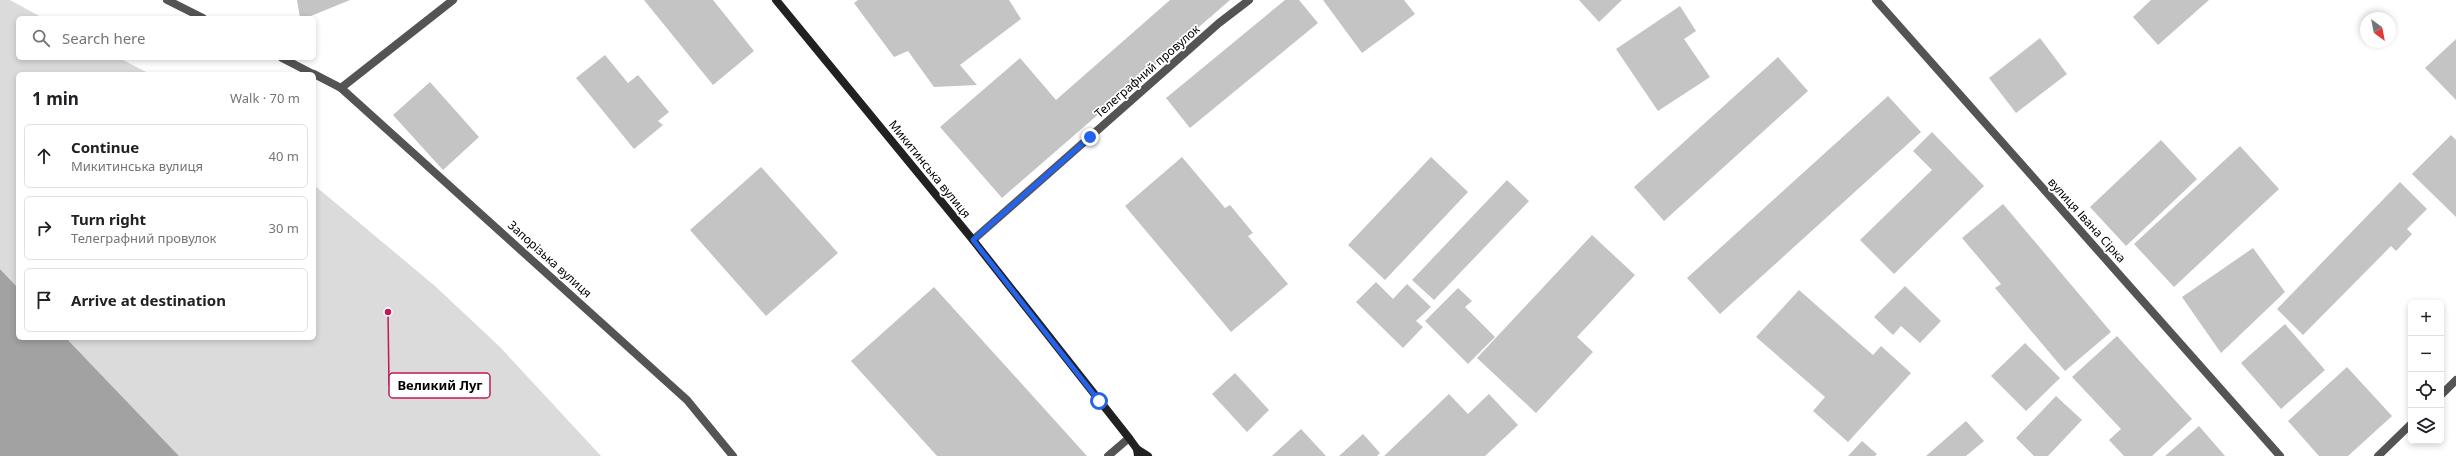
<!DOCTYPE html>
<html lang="en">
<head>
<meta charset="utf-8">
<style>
	body { margin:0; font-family:"Noto Sans",sans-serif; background:#f6f6f6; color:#202124 }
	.controls { position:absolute; right:12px; bottom:12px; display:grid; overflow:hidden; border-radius:6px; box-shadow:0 2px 6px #0003 }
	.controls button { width:36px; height:36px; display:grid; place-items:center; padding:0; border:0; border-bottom:1px solid #e0e0e0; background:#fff; color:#202124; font:20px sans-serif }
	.compass { position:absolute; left:2360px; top:12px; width:36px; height:36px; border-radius:50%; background:#fff; box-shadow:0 2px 6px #0003; rotate:148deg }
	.stop { position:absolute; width:12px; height:12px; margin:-9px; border:3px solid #2563eb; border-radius:50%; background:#fff }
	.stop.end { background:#2563eb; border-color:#fff; box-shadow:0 1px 4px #0008 }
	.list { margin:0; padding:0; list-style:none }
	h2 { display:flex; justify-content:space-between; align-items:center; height:52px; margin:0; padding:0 16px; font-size:17px }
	h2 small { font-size:13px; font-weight:400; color:#757577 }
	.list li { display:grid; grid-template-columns:26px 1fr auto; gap:12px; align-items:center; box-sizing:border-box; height:64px; margin:0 8px 8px; padding:0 8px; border:1px solid #e0e0e0; border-radius:6px }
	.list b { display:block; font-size:15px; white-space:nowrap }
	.list p { margin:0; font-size:13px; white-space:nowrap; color:#757577 }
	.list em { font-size:13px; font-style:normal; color:#757577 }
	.icon { flex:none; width:22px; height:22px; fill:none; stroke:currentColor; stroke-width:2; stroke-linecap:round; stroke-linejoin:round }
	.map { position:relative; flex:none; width:2456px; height:456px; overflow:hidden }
	.search { position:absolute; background:#fff; box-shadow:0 2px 6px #0003; left:16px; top:16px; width:300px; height:44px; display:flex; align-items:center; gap:10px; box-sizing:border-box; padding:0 14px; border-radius:6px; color:#757577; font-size:15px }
	.panel { position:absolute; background:#fff; box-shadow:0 2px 6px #0003; left:16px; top:72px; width:300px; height:268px; border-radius:6px }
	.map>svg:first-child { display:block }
</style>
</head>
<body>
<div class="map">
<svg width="2456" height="456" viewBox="0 0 2456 456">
	<rect width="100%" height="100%" fill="#fff"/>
	<g fill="#dbdbdb">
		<path d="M0 0H10L43 18H18V58H119L150 74H18V288L0 269Z"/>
		<path d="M314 185 435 286 500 347 601 456H179L66 338H314Z"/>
	</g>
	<path fill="#a2a2a2" d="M0 269 18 288V338H66L179 456H0Z"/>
	<g fill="#c4c4c4">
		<path d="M297 0H350L306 18H300Z"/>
		<path d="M644 0H713L754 51 713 85Z"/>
		<path d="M858 0H1009L1021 19 960 65 977 85 934 87 908 51 894 57 854 3Z"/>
		<path d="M1170 0H1230L1002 198 940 127 1020 58 1056 100Z"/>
		<path d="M1285 0H1299L1318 23 1190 128 1166 98Z"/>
		<path d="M1323 0H1404L1415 14 1362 53Z"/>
		<path d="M1579 0H1622L1599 22Z"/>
		<path d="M2151 0H2209L2158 45 2133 17Z"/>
		<path d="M1680 6 1696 31 1684 39 1710 77 1658 111 1616 49Z"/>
		<path d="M2040 38 2067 74 2016 113 1989 78Z"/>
		<path d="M2456 39V100L2425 68Z"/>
		<path d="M605 55 628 83 638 75 669 112 658 121 663 125 634 149 576 78Z"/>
		<path d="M1778 57 1808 91 1664 221 1634 187Z"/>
		<path d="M430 82 479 137 443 170 393 115Z"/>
		<path d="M1888 96 1921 132 1720 314 1687 278Z"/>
		<path d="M1932 132 1984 186 1894 274 1860 240 1932 170 1913 151Z"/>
		<path d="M2451 135 2456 140V217L2412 174Z"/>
		<path d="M2161 140 2197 179 2126 246 2090 207Z"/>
		<path d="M2240 146 2279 189 2174 287 2134 244Z"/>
		<path d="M1182 157 1225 208 1230 205 1253 233 1248 236 1288 284 1231 332 1125 206Z"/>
		<path d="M1431 157 1468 192 1385 280 1348 245Z"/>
		<path d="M761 167 838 253 766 316 690 230Z"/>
		<path d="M1507 180 1529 201 1434 300 1412 280Z"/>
		<path d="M2400 182 2427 209 2407 229 2412 234 2396 251 2391 246 2303 335 2277 309Z"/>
		<path d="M2003 204 2111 332 2065 371 1995 288 2001 284 1962 238Z"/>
		<path d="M1592 235 1635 275 1577 337 1593 352 1536 413 1477 358Z"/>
		<path d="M2253 248 2285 292 2221 353 2182 297Z"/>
		<path d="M1376 282 1393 299 1407 284 1431 307 1416 321 1423 327 1403 348 1356 302Z"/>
		<path d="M1905 286 1941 321 1920 343 1901 326 1893 335 1874 317Z"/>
		<path d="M934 287 1087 456H937L851 361Z"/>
		<path d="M1458 288 1472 301 1465 307 1495 337 1468 364 1425 321Z"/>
		<path d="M1799 290 1873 355 1881 346 1911 373 1848 442 1813 411 1825 397 1756 337Z"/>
		<path d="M2285 324 2325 370 2281 409 2241 363Z"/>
		<path d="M2117 336 2192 419 2152 456H2124L2109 440 2121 429 2072 377Z"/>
		<path d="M2025 343 2060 378 2026 411 1991 376Z"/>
		<path d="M2347 367 2392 416 2348 456H2319L2288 421Z"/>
		<path d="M1235 373 1269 410 1247 432 1212 394Z"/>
		<path d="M1449 394 1468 414 1489 394 1518 425 1485 456H1384Z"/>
		<path d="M2056 396 2082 420 2048 456H2034L2016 438Z"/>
		<path d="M1966 421 1984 441 1966 456H1926Z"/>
		<path d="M2199 426 2225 456H2165Z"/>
		<path d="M1301 429 1326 456H1272Z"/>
		<path d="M1363 434 1380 453 1377 456H1339Z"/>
		<path d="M1862 441 1877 454 1875 456H1848Z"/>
	</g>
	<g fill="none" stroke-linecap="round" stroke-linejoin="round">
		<path stroke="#545454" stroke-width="8" d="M1108 456 1129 438"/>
		<g stroke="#545454" stroke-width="8">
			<path d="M167 0 203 18"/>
			<path d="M1876 0 2280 456"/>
			<path d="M282 58 313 74"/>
			<path d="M314 74 341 88 687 400 733 456"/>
			<path d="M341 88 453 0"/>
			<path d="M973 240 1219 23 1249 0"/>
			<path d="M2441 395 2456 380"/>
			<path d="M2378 456 2411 424"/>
		</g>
		<g stroke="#212121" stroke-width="8">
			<path d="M776 0 973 240 1129 438 1137 449 1138 456"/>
			<path d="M1137 449 1148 456"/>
		</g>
	</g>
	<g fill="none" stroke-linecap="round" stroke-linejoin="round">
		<path stroke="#2563eb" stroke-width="5" d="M1090 137 973 240 1099 401"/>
	</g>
	<g text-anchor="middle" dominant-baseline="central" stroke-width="3.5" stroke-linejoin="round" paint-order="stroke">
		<g font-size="12" fill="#000" stroke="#fff">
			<text transform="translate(1147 71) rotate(-41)">Телеграфний провулок</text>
			<text transform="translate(930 169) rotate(51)">Микитинська вулиця</text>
			<text transform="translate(2087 220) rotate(48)">вулиця Івана Сірка</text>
			<text transform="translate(550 259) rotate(42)">Запорізька вулиця</text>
		</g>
	</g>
	<path fill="none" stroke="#c2185b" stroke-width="1.5" d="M388 312L389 385"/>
	<circle fill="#c2185b" stroke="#fff" stroke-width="1.5" cx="388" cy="312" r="4"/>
	<rect fill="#fff" stroke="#c2185b" stroke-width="1.5" x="389" y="373" width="101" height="25" rx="4"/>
	<g font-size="13" text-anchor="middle" font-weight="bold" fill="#000">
		<text x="440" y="390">Великий Луг</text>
	</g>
</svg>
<div class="controls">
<button>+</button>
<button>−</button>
<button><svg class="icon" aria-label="locate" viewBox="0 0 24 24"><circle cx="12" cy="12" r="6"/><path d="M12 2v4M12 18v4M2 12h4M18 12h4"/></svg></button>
<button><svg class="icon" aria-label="layers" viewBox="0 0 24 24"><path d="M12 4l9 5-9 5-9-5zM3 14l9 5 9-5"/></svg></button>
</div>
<svg class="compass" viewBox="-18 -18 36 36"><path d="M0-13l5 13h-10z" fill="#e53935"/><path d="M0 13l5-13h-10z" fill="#757577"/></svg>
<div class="stop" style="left:1099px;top:401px"></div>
<div class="stop end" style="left:1090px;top:137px"></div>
<div class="search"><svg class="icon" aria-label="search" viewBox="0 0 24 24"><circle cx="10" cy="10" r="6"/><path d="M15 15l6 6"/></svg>Search here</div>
<section class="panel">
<h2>1 min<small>Walk · 70 m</small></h2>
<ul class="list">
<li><svg class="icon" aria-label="ahead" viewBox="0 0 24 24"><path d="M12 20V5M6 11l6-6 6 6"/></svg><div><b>Continue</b><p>Микитинська вулиця</p></div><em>40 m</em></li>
<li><svg class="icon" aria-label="right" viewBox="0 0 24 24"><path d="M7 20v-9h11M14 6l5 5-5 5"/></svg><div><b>Turn right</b><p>Телеграфний провулок</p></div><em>30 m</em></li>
<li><svg class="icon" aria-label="arrive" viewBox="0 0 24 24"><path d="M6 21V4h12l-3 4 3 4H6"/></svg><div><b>Arrive at destination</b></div></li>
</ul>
</section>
</div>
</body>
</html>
